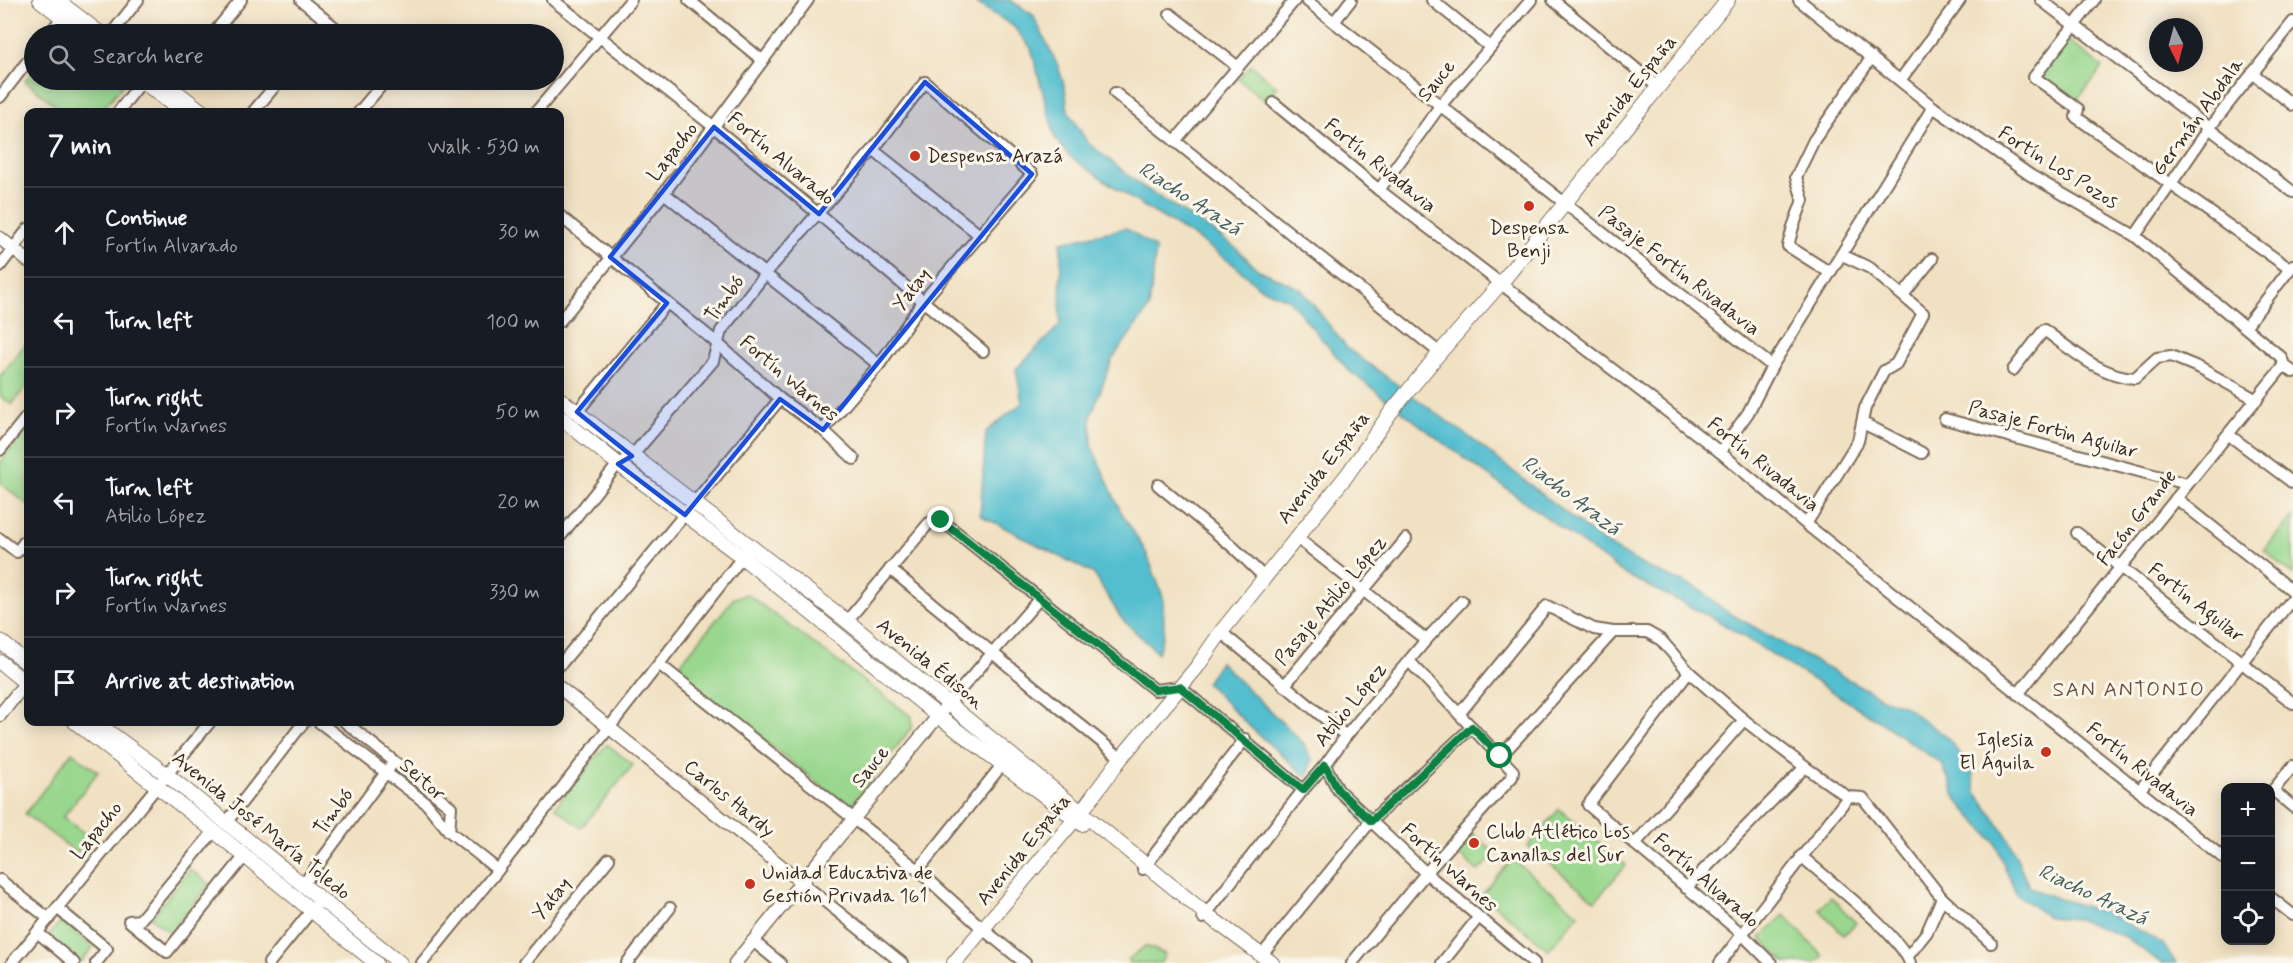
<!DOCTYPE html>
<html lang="en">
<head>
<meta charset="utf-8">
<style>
	body { margin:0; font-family:Mynerve,sans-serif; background:#20242c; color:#f1f3f6 }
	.controls { position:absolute; right:18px; bottom:18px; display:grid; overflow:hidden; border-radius:12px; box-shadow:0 3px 15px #0003 }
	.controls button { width:54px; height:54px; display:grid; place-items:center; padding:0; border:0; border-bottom:2px solid #363941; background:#171b24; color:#f1f3f6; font:30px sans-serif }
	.compass { position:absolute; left:2149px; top:18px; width:54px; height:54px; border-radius:50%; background:#171b24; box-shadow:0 3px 15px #0003; rotate:174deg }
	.stop { position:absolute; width:18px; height:18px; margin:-14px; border:4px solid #0b8043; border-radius:50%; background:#fff }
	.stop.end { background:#0b8043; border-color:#fff; box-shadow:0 2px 6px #0008 }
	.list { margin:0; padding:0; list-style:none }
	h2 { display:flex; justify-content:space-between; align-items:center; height:78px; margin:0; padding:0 24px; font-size:26px }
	h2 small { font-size:20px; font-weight:400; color:#9ea1a6 }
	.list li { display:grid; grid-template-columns:39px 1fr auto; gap:18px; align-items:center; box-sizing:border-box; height:90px; padding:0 24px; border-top:2px solid #363941 }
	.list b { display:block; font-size:22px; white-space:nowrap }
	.list p { margin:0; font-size:20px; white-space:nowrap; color:#9ea1a6 }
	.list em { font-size:20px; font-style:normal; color:#9ea1a6 }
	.icon { flex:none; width:33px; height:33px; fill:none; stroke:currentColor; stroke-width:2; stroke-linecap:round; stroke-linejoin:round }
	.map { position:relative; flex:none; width:2293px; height:963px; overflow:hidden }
	.search { position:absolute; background:#171b24; box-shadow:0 3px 15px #0003; left:24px; top:24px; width:540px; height:66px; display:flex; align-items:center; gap:15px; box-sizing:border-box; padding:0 21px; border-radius:33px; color:#9ea1a6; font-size:22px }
	.panel { position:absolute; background:#171b24; box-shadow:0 3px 15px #0003; left:24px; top:108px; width:540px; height:618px; border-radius:12px }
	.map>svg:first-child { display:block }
</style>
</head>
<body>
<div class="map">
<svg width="2293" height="963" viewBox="0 0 2293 963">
	<rect width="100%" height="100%" fill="#fbf7ec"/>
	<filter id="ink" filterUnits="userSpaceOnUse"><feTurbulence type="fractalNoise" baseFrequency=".0167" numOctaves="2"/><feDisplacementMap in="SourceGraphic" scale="12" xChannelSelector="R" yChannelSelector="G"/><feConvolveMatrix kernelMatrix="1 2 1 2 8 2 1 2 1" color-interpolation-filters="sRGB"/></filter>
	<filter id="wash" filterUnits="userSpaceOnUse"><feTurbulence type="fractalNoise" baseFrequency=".008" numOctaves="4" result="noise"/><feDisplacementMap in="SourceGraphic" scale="24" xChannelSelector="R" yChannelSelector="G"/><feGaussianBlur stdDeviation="1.35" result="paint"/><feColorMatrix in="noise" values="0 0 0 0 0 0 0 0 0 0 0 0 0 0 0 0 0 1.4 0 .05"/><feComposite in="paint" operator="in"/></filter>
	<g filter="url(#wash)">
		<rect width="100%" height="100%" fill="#f1e1c3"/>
		<g fill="#98d78d" stroke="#6a8056" stroke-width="1.5">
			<path d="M2066 39 2103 67 2075 103 2038 76Z"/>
			<path d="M1251 65 1277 87 1265 101 1238 79Z"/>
			<path d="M34 70V80H117L123 85 100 112H64L25 81Z"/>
			<path d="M28 341V384L12 405 0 396V376Z"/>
			<path d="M28 426V503L27 504 0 483V463Z"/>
			<path d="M2293 516V575L2264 550Z"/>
			<path d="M747 594 912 717V727L853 804 845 805 681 674 680 664 734 598Z"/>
			<path d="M607 744 633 765 581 828 555 807Z"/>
			<path d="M72 752 98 772 63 817 89 837 77 853 25 814Z"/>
			<path d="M1559 809 1626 865 1595 901 1528 846Z"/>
			<path d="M1472 833 1496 854 1478 871 1457 853Z"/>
			<path d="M1512 859 1579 914 1549 950 1482 895Z"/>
			<path d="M190 869 209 884 171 933 151 918Z"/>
			<path d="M1831 897 1856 923 1844 935 1819 909Z"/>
			<path d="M1784 915 1823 956 1816 963H1785L1760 938Z"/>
			<path d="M62 920 93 947 80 963 48 936Z"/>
			<path d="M1145 946 1165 954 1161 963H1129V959Z"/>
		</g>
		<g fill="#53becf" stroke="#477476" stroke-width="1.5">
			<path d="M972 0H1010L1033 15 1058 66 1065 88 1068 111 1087 142 1143 187 1211 230 1237 249 1257 269 1301 289 1347 348 1476 442 1600 540 1646 567 1699 589 1724 610 1805 656 1886 700 1903 705 1948 738 1972 771 1976 792 2009 839 2029 887 2051 896 2112 915 2162 943 2176 963H2161L2125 937 2077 919 2048 917 2016 894 1995 843 1957 800 1942 764 1876 719 1715 619 1626 575 1438 439 1348 370 1289 300 1259 287 1234 265 1193 236 1132 199 1069 156 1055 138 1031 48 1013 26Z"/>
			<path d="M1126 228 1156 249 1149 308 1112 359 1091 416 1092 447 1121 512 1146 552 1163 597 1164 631 1158 653 1121 618 1094 574 980 515 986 432 1022 403 1016 369 1060 325 1061 242Z"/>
			<path d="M1220 662 1303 743 1312 759 1308 778 1250 727 1206 683Z"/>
		</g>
	</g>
	<g filter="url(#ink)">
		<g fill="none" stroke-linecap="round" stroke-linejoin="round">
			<defs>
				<g id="minor">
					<path d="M301 0 343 34"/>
					<path d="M553 0 714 127 983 351"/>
					<path d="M689 0 762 60"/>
					<path d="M1306 0 1772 366"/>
					<path d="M1432 0 1490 47"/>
					<path d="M1553 0 1658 87"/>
					<path d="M1799 0 1933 107 2030 175 2135 236 2281 357 2284 365 2293 372"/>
					<path d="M2041 0 2293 192"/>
					<path d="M2094 0 2034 77 2078 109 2076 117 2290 269"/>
					<path d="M1170 14 1238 67"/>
					<path d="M1334 22 1351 0"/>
					<path d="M49 34 66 13"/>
					<path d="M111 34 138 0"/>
					<path d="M213 34 241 0"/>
					<path d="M317 34 327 23"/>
					<path d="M2252 73 2293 105"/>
					<path d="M1901 79 1960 0"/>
					<path d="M1115 93 1440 353"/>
					<path d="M0 97 34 53"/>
					<path d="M1274 103 1379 190 1720 452 1806 524 2226 860"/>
					<path d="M118 112 143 80"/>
					<path d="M253 112 280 80"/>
					<path d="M359 112 386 80"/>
					<path d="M536 112 631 0"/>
					<path d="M1175 141 1295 0"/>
					<path d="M873 150 981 236"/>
					<path d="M1379 190 1440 106 1531 0"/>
					<path d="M664 193 879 365"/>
					<path d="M560 216 717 343 780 399 823 430 854 459"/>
					<path d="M2135 236 2210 127 2293 22"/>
					<path d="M0 266 28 229"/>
					<path d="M1829 272 1788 246 1793 227 1803 200 1796 177 1814 140 1872 57"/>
					<path d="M1903 295 1932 259"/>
					<path d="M560 321 664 193 808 0"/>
					<path d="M2245 327 2293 265"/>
					<path d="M2013 370 2044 330C2071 349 2101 377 2135 378L2157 358 2171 356 2200 368 2257 400"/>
					<path d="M577 412 667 303"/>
					<path d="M1945 419 2187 484"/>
					<path d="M1863 423 1922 453"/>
					<path d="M2229 435 2293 483"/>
					<path d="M0 450 28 415"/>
					<path d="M1720 452 1748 413 1772 366 1933 107"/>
					<path d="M1158 485 1233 547 1264 577"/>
					<path d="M2176 498 2293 591"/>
					<path d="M1806 524 1858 441 1865 408 1884 371 1896 364 1923 313 1870 268 1842 255"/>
					<path d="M2077 533 2293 703"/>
					<path d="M560 537 618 464 632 456 713 361 721 331 765 274 873 150 925 82 1032 174 924 300 879 365 823 430"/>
					<path d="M1296 537 1426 640"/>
					<path d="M0 539 17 552 28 537"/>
					<path d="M890 569 1121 758"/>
					<path d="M847 621 929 523 941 520 1155 690 1180 687 1303 790"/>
					<path d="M1221 632 1346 736"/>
					<path d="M560 665 780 399"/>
					<path d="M660 665 918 870 984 930 1025 963"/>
					<path d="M1689 672 1588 805 1742 934 1771 963"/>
					<path d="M1284 686 1406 539"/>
					<path d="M2018 694 2284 365"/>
					<path d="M948 704 1040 598"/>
					<path d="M1459 714 1547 606 1594 629 1613 632H1647L1661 640 1689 672 1744 720 1805 767 1848 797 1863 798 1942 898 1991 943"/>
					<path d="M319 722 426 803 449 831 498 870"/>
					<path d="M345 722 451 807 449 831"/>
					<path d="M1500 757 1613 632"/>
					<path d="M1325 765 1338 790 1426 873 1534 963"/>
					<path d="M2139 791 2293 598"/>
					<path d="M2274 791 2293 807"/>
					<path d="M2270 794 2293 766"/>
					<path d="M226 823 304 722"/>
					<path d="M214 831 140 920 129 921 167 952 244 857"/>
					<path d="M1635 844 1744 720"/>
					<path d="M1801 856C1826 878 1900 935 1910 963"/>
					<path d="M1143 869 1245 739"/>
					<path d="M918 870 1006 760"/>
					<path d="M0 880 49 919"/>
					<path d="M801 882 902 963"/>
					<path d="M303 885 390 767"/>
					<path d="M1686 888 1805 767"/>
					<path d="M2270 897 2293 915"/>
					<path d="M57 908 107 949 96 963"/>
					<path d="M1203 918 1303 790 1325 765 1346 736 1426 640 1462 601"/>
					<path d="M37 932 74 963"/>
					<path d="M753 941 780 963"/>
					<path d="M1262 955 1371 821 1472 727"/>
					<path d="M1908 956 1927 932 1942 898"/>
					<path d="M12 963 210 722"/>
					<path d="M269 963 320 900"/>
					<path d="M422 963 498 870 747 551"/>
					<path d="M524 963 609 859"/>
					<path d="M627 963 670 908"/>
					<path d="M1352 963 1426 873 1512 777 1513 771 1410 662"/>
					<path d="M1442 963 1478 918"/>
					<path d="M1720 963 1848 797"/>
				</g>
				<g id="tertiary">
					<path d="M0 238 28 261"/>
					<path d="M560 688 801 882"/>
					<path d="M0 715 28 680"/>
					<path d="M735 963 948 704"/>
				</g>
				<g id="secondary">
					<path d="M40 0 83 34"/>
					<path d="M57 0 101 34"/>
					<path d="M141 80 182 112"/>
					<path d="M161 80 203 112"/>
					<path d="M560 399 847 621 1206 914 1272 963"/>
					<path d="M560 417 618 464 742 557 938 716 1082 824"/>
					<path d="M0 641 28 664"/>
					<path d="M0 662 28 685"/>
					<path d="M75 722 214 831 376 963"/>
					<path d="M95 722 166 774 400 963"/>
					<path d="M954 963 1081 812 1121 758 1197 667 1221 632 1347 475 1391 412 1442 350 1501 283 1728 0"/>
				</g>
			</defs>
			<use href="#minor" stroke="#7b6a58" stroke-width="14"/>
			<use href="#tertiary" stroke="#7b6a58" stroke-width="15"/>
			<use href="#secondary" stroke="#7b6a58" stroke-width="16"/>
			<use href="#minor" stroke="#fff" stroke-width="10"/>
			<use href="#tertiary" stroke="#fff" stroke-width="12"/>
			<use href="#secondary" stroke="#fff" stroke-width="14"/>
		</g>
	</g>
	<g fill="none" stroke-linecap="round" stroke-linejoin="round" filter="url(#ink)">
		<path stroke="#0b8043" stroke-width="8" d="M941 520 1155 690 1180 687 1303 790 1325 765 1338 790 1371 821 1472 727 1500 756"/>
	</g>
	<path fill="#1d4ed8" fill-opacity="0.2" stroke="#1d4ed8" stroke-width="4.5" stroke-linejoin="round" d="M925 82 1032 174 823 430 780 399 685 515 618 464 632 456 577 412 667 303 610 257 714 127 819 214Z"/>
	<g fill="#c8321e" stroke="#fbf7ec" stroke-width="2">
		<circle cx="915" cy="156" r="6"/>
		<circle cx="1529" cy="206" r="6"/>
		<circle cx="2046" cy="752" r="6"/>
		<circle cx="1474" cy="843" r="6"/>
		<circle cx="750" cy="884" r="6"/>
	</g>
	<g text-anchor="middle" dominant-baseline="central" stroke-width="6" stroke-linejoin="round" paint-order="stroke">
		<g font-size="20" fill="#3b2a1e" stroke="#fbf7ec">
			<text transform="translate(1437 81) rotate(-51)">Sauce</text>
			<text transform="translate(1630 91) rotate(-51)">Avenida España</text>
			<text transform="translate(2198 117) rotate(-54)">Germán Abdala</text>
			<text transform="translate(673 152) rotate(-52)">Lapacho</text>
			<text transform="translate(781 159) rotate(40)">Fortín Alvarado</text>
			<text transform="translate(1380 166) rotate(39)">Fortín Rivadavia</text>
			<text transform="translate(2058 168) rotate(32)">Fortín Los Pozos</text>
			<text transform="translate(1679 271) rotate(38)">Pasaje Fortín Rivadavia</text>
			<text transform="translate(912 290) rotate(-52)">Yatay</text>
			<text transform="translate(725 299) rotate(-54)">Timbó</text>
			<text transform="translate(789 379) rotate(40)">Fortín Warnes</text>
			<text transform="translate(2053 430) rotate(15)">Pasaje Fortin Aguilar</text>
			<text transform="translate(1763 465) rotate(39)">Fortín Rivadavia</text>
			<text transform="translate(1324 468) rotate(-52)">Avenida España</text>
			<text transform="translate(2137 518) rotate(-52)">Facón Grande</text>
			<text transform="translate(1331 601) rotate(-50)">Pasaje Atilio López</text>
			<text transform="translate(2196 603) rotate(38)">Fortín Aguilar</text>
			<text transform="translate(930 664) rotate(39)">Avenida Édison</text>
			<text transform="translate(1351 705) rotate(-51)">Atilio López</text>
			<text transform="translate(871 767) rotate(-51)">Sauce</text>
			<text transform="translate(2142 770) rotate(39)">Fortín Rivadavia</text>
			<text transform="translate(422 780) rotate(41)">Seitor</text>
			<text transform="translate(729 799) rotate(39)">Carlos Hardy</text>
			<text transform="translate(334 812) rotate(-54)">Timbó</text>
			<text transform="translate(261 826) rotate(39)">Avenida José María Toledo</text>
			<text transform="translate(97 831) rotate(-51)">Lapacho</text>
			<text transform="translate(1024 850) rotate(-51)">Avenida España</text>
			<text transform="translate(1449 868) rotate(42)">Fortín Warnes</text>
			<text transform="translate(1706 881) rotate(41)">Fortín Alvarado</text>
			<text transform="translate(552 899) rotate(-51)">Yatay</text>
		</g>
		<g font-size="20" fill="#3b2a1e" stroke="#fbf7ec" text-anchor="start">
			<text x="927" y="156">Despensa Arazá</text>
			<text x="1529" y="228" text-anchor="middle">Despensa<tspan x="1529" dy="23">Benji</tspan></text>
			<text x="2034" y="740" text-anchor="end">Iglesia<tspan x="2034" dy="23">El Águila</tspan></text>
			<text x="1486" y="832">Club Atlético Los<tspan x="1486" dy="23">Canallas del Sur</tspan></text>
			<text x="762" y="873">Unidad Educativa de<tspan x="762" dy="23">Gestión Privada 161</tspan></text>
		</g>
		<g font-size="21" font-style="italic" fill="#435e5c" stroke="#fbf7ec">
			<text transform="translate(1190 199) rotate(33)">Riacho Arazá</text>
			<text transform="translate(1571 496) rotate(37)">Riacho Arazá</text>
			<text transform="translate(2093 895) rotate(25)">Riacho Arazá</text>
		</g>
		<g font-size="21" letter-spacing="1.5" fill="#724f3b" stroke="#fbf7ec">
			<text x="2129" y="690">SAN ANTONIO</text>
		</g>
	</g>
</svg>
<div class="controls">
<button>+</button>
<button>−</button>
<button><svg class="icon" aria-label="locate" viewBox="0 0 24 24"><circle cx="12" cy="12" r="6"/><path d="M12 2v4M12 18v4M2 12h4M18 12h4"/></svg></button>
</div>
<svg class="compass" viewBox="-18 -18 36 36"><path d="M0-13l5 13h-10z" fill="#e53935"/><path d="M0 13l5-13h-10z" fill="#9ea1a6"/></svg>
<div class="stop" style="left:1500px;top:756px"></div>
<div class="stop end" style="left:941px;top:520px"></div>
<div class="search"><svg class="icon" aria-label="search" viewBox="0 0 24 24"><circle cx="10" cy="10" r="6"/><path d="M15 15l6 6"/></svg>Search here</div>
<section class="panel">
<h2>7 min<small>Walk · 530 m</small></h2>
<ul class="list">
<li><svg class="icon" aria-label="ahead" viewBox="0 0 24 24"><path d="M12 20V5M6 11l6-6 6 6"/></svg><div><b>Continue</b><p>Fortín Alvarado</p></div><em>30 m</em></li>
<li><svg class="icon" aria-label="left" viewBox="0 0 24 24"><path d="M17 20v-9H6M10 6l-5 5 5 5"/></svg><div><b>Turn left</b></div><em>100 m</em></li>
<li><svg class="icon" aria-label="right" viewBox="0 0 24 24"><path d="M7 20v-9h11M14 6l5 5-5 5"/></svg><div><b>Turn right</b><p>Fortín Warnes</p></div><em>50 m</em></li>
<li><svg class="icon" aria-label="left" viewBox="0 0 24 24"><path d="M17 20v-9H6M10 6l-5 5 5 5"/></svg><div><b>Turn left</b><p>Atilio López</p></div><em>20 m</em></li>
<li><svg class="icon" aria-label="right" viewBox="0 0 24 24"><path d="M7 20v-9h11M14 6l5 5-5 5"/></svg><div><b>Turn right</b><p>Fortín Warnes</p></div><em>330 m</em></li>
<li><svg class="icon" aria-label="arrive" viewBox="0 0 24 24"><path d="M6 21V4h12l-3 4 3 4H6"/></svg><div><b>Arrive at destination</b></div></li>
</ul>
</section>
</div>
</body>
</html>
